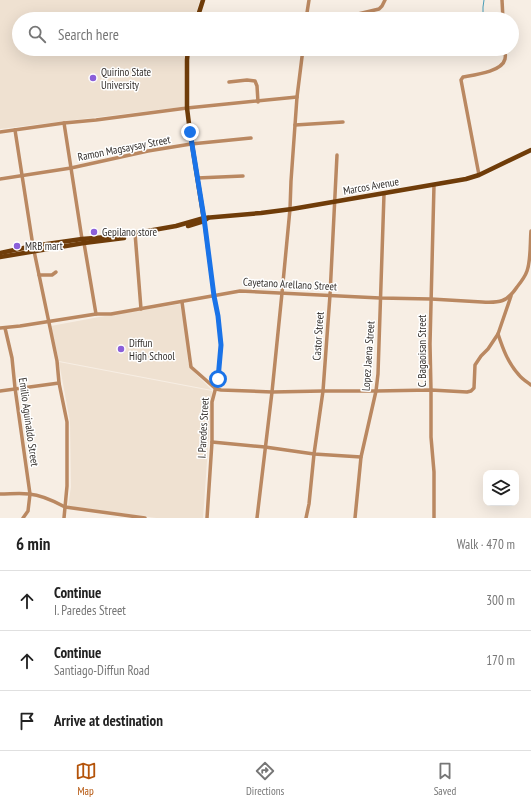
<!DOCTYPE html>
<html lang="en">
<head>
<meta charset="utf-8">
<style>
	body { margin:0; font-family:"PT Sans Narrow",sans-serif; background:#f2f2f2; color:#222 }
	.controls { position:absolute; right:12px; bottom:12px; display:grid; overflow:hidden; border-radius:8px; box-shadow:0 4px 16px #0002 }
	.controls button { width:36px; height:36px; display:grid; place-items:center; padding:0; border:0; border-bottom:1px solid #e0e0e0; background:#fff; color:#222; font:20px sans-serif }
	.stop { position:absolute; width:12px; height:12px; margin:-9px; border:3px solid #1a73e8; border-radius:50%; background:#fff }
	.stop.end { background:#1a73e8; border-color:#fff; box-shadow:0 1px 4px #0008 }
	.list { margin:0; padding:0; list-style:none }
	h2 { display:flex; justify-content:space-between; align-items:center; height:52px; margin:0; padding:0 16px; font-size:17px }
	h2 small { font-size:13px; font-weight:400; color:#767676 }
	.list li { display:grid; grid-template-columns:26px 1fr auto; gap:12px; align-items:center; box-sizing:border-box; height:60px; padding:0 16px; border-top:1px solid #e0e0e0 }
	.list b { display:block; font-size:15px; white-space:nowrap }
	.list p { margin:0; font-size:13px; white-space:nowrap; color:#767676 }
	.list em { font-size:13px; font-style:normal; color:#767676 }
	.icon { flex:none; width:22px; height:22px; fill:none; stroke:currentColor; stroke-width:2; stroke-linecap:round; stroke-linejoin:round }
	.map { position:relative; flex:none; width:531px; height:518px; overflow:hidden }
	.search { position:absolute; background:#fff; box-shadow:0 4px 16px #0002; left:12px; right:12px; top:12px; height:44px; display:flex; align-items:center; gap:10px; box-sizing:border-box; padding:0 14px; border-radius:22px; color:#767676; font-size:15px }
	.sheet { height:232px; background:#fff }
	nav { display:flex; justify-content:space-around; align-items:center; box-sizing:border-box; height:56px; border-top:1px solid #e0e0e0; background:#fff; font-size:11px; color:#767676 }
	nav a { display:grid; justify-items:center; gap:2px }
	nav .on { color:#b45309 }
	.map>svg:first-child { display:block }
</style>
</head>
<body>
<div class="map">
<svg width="531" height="518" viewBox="0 0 531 518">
	<rect width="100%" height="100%" fill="#f7eee4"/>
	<g fill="#efe1d1">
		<path d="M0 0H200L194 19H19V49H185V51L186 104 185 106 182 107 0 129Z"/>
		<path d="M180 304 186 335 188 363 196 374 212 390 59 361 51 326 99 317Z"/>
		<path d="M59 362 212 391 203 518H156L68 506 71 487 70 422Z"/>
	</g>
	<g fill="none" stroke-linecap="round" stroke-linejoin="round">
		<g stroke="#499eb9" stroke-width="1">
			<path d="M483 19V7L484 0"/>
			<path d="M486 49 487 53"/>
		</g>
		<g stroke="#ba8861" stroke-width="3.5">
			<path d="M502 0 503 19"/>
			<path d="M306 19 309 0"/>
			<path d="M337 19 379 9 382 6 385 0"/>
			<path d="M229 82 247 80 255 81 257 86 258 102"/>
			<path d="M64 123 82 239 84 243 96 314"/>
			<path d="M295 125 343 122"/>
			<path d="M15 130 33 246 57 361 59 383 67 422V486L64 518"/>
			<path d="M0 132 64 123 96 120 187 108 297 97"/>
			<path d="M479 175 461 80 463 77C474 75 502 72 505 59 506 56 505 52 505 49"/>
			<path d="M197 178 243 176"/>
			<path d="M0 179 71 168 148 151 191 144 251 138"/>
			<path d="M434 185 430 344 431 390V437L434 472V518"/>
			<path d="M204 221 214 296 218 316 221 345 218 379 212 402V442L207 518"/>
			<path d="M135 233 141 309"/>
			<path d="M39 275H52L56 272"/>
			<path d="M182 302 190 360 191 367 216 389 221 390 272 392 323 391H376L431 390 467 392 471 391 474 388 475 365 481 356 488 349 498 334 511 296"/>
			<path d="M0 328 20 326 96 314H111L240 291 380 298 431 299 482 302C500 303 507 302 517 287 521 282 525 277 527 271 531 260 530 242 531 231"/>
			<path d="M5 328 12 358 15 388 30 494 28 511 23 518"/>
			<path d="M498 334C503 349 508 363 519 375 522 379 527 382 531 385"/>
			<path d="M0 391 59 383"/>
			<path d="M212 442 265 447 314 454 361 457"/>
			<path d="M0 494C10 494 20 493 29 494 42 495 54 501 65 507L145 518"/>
			<path d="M257 518 272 392 282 293 290 209 291 181 297 97 303 49"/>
			<path d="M306 518 309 504 314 454 323 391 330 295 337 155"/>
			<path d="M355 518 361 457 376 391 378 374 384 194"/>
		</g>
		<g stroke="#6f3c09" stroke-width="4.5">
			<path d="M197 19 203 0"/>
			<path d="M188 49 187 60V108L190 132 204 220"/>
			<path d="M188 226 204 221 208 218"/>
			<path d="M0 253 33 246 82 239 107 237 142 232 176 226 204 218 261 213 292 209 466 179 479 175 531 150"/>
			<path d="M0 257 84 243 124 238"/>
		</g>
	</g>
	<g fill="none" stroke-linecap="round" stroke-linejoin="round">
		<path stroke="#1a73e8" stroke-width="5" d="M190 132 204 218 214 296 218 316 221 345 218 379"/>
	</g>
	<g fill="#8b5fd9" stroke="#fff" stroke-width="1.5">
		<circle cx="93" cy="78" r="4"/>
		<circle cx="94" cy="232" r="4"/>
		<circle cx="17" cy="246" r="4"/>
		<circle cx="121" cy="349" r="4"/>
	</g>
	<g text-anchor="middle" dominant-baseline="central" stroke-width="3" stroke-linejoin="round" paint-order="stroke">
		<g font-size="11" fill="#35312e" stroke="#fff" text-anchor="start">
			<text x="101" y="72">Quirino State<tspan x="101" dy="13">University</tspan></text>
			<text x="102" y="232">Gepilano store</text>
			<text x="25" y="246">MRB mart</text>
			<text x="129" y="343">Diffun<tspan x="129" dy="13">High School</tspan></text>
		</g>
		<g font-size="11" fill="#35312e" stroke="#fff">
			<text transform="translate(124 148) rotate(-11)">Ramon Magsaysay Street</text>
			<text transform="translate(371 186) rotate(-10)">Marcos Avenue</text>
			<text transform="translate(290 284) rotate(3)">Cayetano Arellano Street</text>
			<text transform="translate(318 336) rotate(-86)">Castor Street</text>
			<text transform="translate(422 351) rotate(-90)">C. Bagaoisan Street</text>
			<text transform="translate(368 356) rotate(-86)">Lopez Jaena Street</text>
			<text transform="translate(29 422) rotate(82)">Emilio Aguinaldo Street</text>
			<text transform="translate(203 428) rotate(-87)">I. Paredes Street</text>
		</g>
	</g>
</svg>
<div class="controls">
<button><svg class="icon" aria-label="layers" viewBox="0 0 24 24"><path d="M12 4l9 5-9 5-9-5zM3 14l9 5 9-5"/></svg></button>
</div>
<div class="stop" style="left:218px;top:379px"></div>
<div class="stop end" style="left:190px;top:132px"></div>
<div class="search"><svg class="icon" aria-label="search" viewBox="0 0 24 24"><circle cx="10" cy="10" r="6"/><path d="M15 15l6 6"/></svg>Search here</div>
</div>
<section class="sheet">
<h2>6 min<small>Walk · 470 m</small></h2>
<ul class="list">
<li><svg class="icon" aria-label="ahead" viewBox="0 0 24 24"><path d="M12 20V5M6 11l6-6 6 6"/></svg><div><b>Continue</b><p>I. Paredes Street</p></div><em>300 m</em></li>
<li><svg class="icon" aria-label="ahead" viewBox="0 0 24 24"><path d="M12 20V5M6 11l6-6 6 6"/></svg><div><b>Continue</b><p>Santiago-Diffun Road</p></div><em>170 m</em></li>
<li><svg class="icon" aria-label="arrive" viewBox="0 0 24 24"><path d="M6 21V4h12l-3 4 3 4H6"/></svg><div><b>Arrive at destination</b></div></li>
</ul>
</section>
<nav>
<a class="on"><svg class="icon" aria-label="map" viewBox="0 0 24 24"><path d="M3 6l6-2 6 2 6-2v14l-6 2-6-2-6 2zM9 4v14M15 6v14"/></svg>Map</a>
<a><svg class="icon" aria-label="directions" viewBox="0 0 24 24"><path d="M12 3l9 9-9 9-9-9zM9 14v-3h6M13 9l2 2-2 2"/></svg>Directions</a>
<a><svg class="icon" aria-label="saved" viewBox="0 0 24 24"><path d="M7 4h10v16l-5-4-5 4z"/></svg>Saved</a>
</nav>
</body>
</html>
